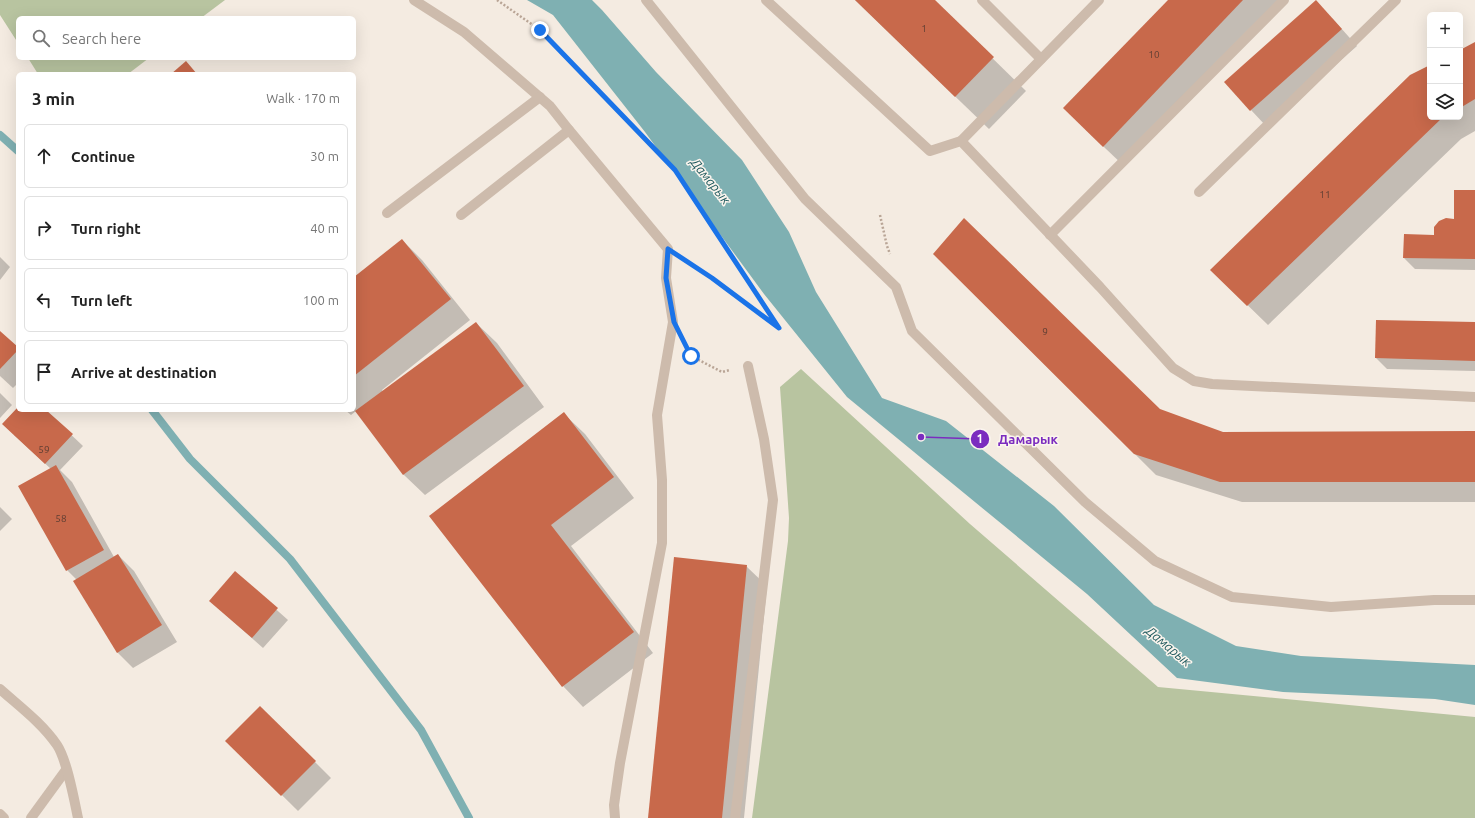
<!DOCTYPE html>
<html lang="en">
<head>
<meta charset="utf-8">
<style>
	body { margin:0; font-family:Ubuntu,sans-serif; background:#f6f6f6; color:#222 }
	.controls { position:absolute; right:12px; top:12px; display:grid; overflow:hidden; border-radius:6px; box-shadow:0 4px 16px #0002 }
	.controls button { width:36px; height:36px; display:grid; place-items:center; padding:0; border:0; border-bottom:1px solid #e0e0e0; background:#fff; color:#222; font:20px sans-serif }
	.stop { position:absolute; width:12px; height:12px; margin:-9px; border:3px solid #1a73e8; border-radius:50%; background:#fff }
	.stop.end { background:#1a73e8; border-color:#fff; box-shadow:0 1px 4px #0008 }
	.list { margin:0; padding:0; list-style:none }
	h2 { display:flex; justify-content:space-between; align-items:center; height:52px; margin:0; padding:0 16px; font-size:17px }
	h2 small { font-size:13px; font-weight:400; color:#767676 }
	.list li { display:grid; grid-template-columns:26px 1fr auto; gap:12px; align-items:center; box-sizing:border-box; height:64px; margin:0 8px 8px; padding:0 8px; border:1px solid #e0e0e0; border-radius:6px }
	.list b { display:block; font-size:15px; white-space:nowrap }
	.list em { font-size:13px; font-style:normal; color:#767676 }
	.icon { flex:none; width:22px; height:22px; fill:none; stroke:currentColor; stroke-width:2; stroke-linecap:round; stroke-linejoin:round }
	.map { position:relative; flex:none; width:1475px; height:818px; overflow:hidden }
	.search { position:absolute; background:#fff; box-shadow:0 4px 16px #0002; left:16px; top:16px; width:340px; height:44px; display:flex; align-items:center; gap:10px; box-sizing:border-box; padding:0 14px; border-radius:6px; color:#767676; font-size:15px }
	.panel { position:absolute; background:#fff; box-shadow:0 4px 16px #0002; left:16px; top:72px; width:340px; height:340px; border-radius:6px }
	.map>svg:first-child { display:block }
</style>
</head>
<body>
<div class="map">
<svg width="1475" height="818" viewBox="0 0 1475 818">
	<rect width="100%" height="100%" fill="#f4ebe1"/>
	<g fill="#b8c4a0">
		<path d="M0 0H225L201 18H18V43L0 15Z"/>
		<path d="M28 58H149L128 74H38Z"/>
		<path d="M801 369 970 524 1158 687 1475 717V818H752L788 541 789 518 780 387Z"/>
	</g>
	<path fill="#7fb0b2" d="M527 0H592L602 10 656 72 742 160 789 232 816 292 882 398 946 421 1054 506 1154 605 1236 646 1301 656 1475 665V705L1435 699 1283 692 1177 678 1087 594 847 397 764 294 645 132 553 15Z"/>
	<g fill="#0003">
		<path d="M855 0H933L1026 91 989 129Z"/>
		<path d="M1169 0H1283L1124 166 1085 129Z"/>
		<path d="M1332 18 1357 46 1266 126 1251 110Z"/>
		<path d="M1475 43V131L1461 139 1268 325 1232 290 1430 66V117H1460V51Z"/>
		<path d="M1475 191V270L1415 269 1404 258 1455 220Z"/>
		<path d="M402 240 422 260 470 320 382 390 383 392 476 323 497 343 544 407 425 495 404 475 356 411 351 415 345 410H354V278Z"/>
		<path d="M934 254 1159 410 1223 433 1475 432V502H1242L1156 475Z"/>
		<path d="M0 257 10 267 0 280Z"/>
		<path d="M1475 323V371L1387 369 1376 358Z"/>
		<path d="M0 332 18 348V383L13 388 0 376Z"/>
		<path d="M0 393 12 405 0 418Z"/>
		<path d="M18 408V410H45L83 446 60 470 72 482 114 557 118 555 134 571 177 642 133 668 117 652 77 580 67 570 51 469 14 435Z"/>
		<path d="M564 414 585 434 634 498 571 546 653 653 583 707 563 686 431 516Z"/>
		<path d="M0 507 12 519 0 531Z"/>
		<path d="M746 566 767 586 744 818H649Z"/>
		<path d="M235 573 288 620 263 648 210 601Z"/>
		<path d="M227 741 315 762 331 778 298 811Z"/>
	</g>
	<g fill="none" stroke-linecap="round" stroke-linejoin="round">
		<g stroke="#7fb0b2" stroke-width="8">
			<path d="M0 135 18 151"/>
			<path d="M152 410 190 459 290 559 421 730 469 818"/>
		</g>
	</g>
	<g fill="#c8694b">
		<path d="M855 0H935L994 57 955 97Z"/>
		<path d="M1168 0H1243L1103 147 1063 108Z"/>
		<path d="M1316 0 1342 29 1250 111 1224 82Z"/>
		<path d="M1475 42V99L1460 108V50Z"/>
		<path d="M186 61 197 74H171Z"/>
		<path d="M1430 65V117H1443L1247 306 1210 270 1410 75Z"/>
		<path d="M1454 190H1475V259L1403 258 1404 234 1434 235V227L1439 221 1446 218 1454 219Z"/>
		<path d="M964 218 1160 409 1223 432 1475 431V482H1220L1134 454 933 254Z"/>
		<path d="M402 239 451 299 354 376V277Z"/>
		<path d="M1376 320 1475 322V361L1375 358Z"/>
		<path d="M476 322 524 386 403 475 355 411Z"/>
		<path d="M0 331 18 347V350L0 369Z"/>
		<path d="M18 407V410H46L73 434 45 464 2 424Z"/>
		<path d="M564 412 614 477 551 525 634 632 562 687 429 516Z"/>
		<path d="M56 465 104 550 66 571 18 486Z"/>
		<path d="M118 554 162 625 117 653 73 581Z"/>
		<path d="M674 557 747 565 722 818H648Z"/>
		<path d="M235 571 278 608 252 638 209 601Z"/>
		<path d="M260 706 316 761 281 796 225 741Z"/>
	</g>
	<g fill="none" stroke-linecap="round" stroke-linejoin="round">
		<g stroke="#b9a596" stroke-width="2.5" stroke-dasharray="2 2" stroke-linecap="butt">
			<path d="M497 0 540 30 675 170 779 328"/>
			<path d="M880 215 887 246 890 254"/>
			<path d="M685 261 712 278 777 327"/>
			<path d="M687 349 691 356 722 372 730 370"/>
		</g>
		<g stroke="#cdbbac" stroke-width="10">
			<path d="M414 0 464 32 550 106 569 130 668 249 666 278 673 322 657 415 662 480V543L620 763 614 805 615 818"/>
			<path d="M646 0 805 199 896 287 912 331 1085 502 1155 561 1232 597 1331 607 1434 600H1475"/>
			<path d="M766 0 930 151 961 141 1100 287 1173 368 1194 381 1212 384 1475 397"/>
			<path d="M982 0 1041 59"/>
			<path d="M961 141 1099 0"/>
			<path d="M1199 192 1396 0"/>
			<path d="M387 213 540 97"/>
			<path d="M461 215 569 130"/>
			<path d="M1050 235 1284 0"/>
			<path d="M0 814 4 818"/>
			<path d="M31 818 66 770"/>
			<path d="M735 818 773 500 764 439 748 366"/>
		</g>
		<path stroke="#cdbbac" stroke-width="10" d="M0 689C19 706 42 723 57 745 67 760 74 799 78 818"/>
	</g>
	<g fill="none" stroke-linecap="round" stroke-linejoin="round">
		<path stroke="#1a73e8" stroke-width="5" d="M540 30 675 170 779 328 712 278 668 249 666 278 674 322 691 356"/>
	</g>
	<g text-anchor="middle" dominant-baseline="central" stroke-width="3" stroke-linejoin="round" paint-order="stroke">
		<g font-size="10" fill="#5e3e33">
			<text x="924" y="28">1</text>
			<text x="1154" y="54">10</text>
			<text x="1325" y="194">11</text>
			<text x="1045" y="331">9</text>
			<text x="44" y="449">59</text>
			<text x="61" y="518">58</text>
		</g>
		<g font-size="13" font-style="italic" fill="#1f5a5e" stroke="#fbf5ee">
			<text transform="translate(711 181) rotate(51)">Дамарык</text>
			<text transform="translate(1169 646) rotate(40)">Дамарык</text>
		</g>
	</g>
	<path fill="none" stroke="#7b2cbf" stroke-width="1.5" d="M921 437L980 439"/>
	<g fill="#7b2cbf" stroke="#fbf5ee" stroke-width="1.5">
		<circle cx="921" cy="437" r="4"/>
		<circle cx="980" cy="439" r="10"/>
	</g>
	<g font-size="12" text-anchor="middle" font-weight="bold" fill="#fff">
		<text x="980" y="443">1</text>
	</g>
	<g font-size="13" text-anchor="middle" font-weight="bold" fill="#7b2cbf" stroke="#fbf5ee" stroke-width="3" stroke-linejoin="round" paint-order="stroke">
		<text x="1028" y="444">Дамарык</text>
	</g>
</svg>
<div class="controls">
<button>+</button>
<button>−</button>
<button><svg class="icon" aria-label="layers" viewBox="0 0 24 24"><path d="M12 4l9 5-9 5-9-5zM3 14l9 5 9-5"/></svg></button>
</div>
<div class="stop" style="left:691px;top:356px"></div>
<div class="stop end" style="left:540px;top:30px"></div>
<div class="search"><svg class="icon" aria-label="search" viewBox="0 0 24 24"><circle cx="10" cy="10" r="6"/><path d="M15 15l6 6"/></svg>Search here</div>
<section class="panel">
<h2>3 min<small>Walk · 170 m</small></h2>
<ul class="list">
<li><svg class="icon" aria-label="ahead" viewBox="0 0 24 24"><path d="M12 20V5M6 11l6-6 6 6"/></svg><div><b>Continue</b></div><em>30 m</em></li>
<li><svg class="icon" aria-label="right" viewBox="0 0 24 24"><path d="M7 20v-9h11M14 6l5 5-5 5"/></svg><div><b>Turn right</b></div><em>40 m</em></li>
<li><svg class="icon" aria-label="left" viewBox="0 0 24 24"><path d="M17 20v-9H6M10 6l-5 5 5 5"/></svg><div><b>Turn left</b></div><em>100 m</em></li>
<li><svg class="icon" aria-label="arrive" viewBox="0 0 24 24"><path d="M6 21V4h12l-3 4 3 4H6"/></svg><div><b>Arrive at destination</b></div></li>
</ul>
</section>
</div>
</body>
</html>
